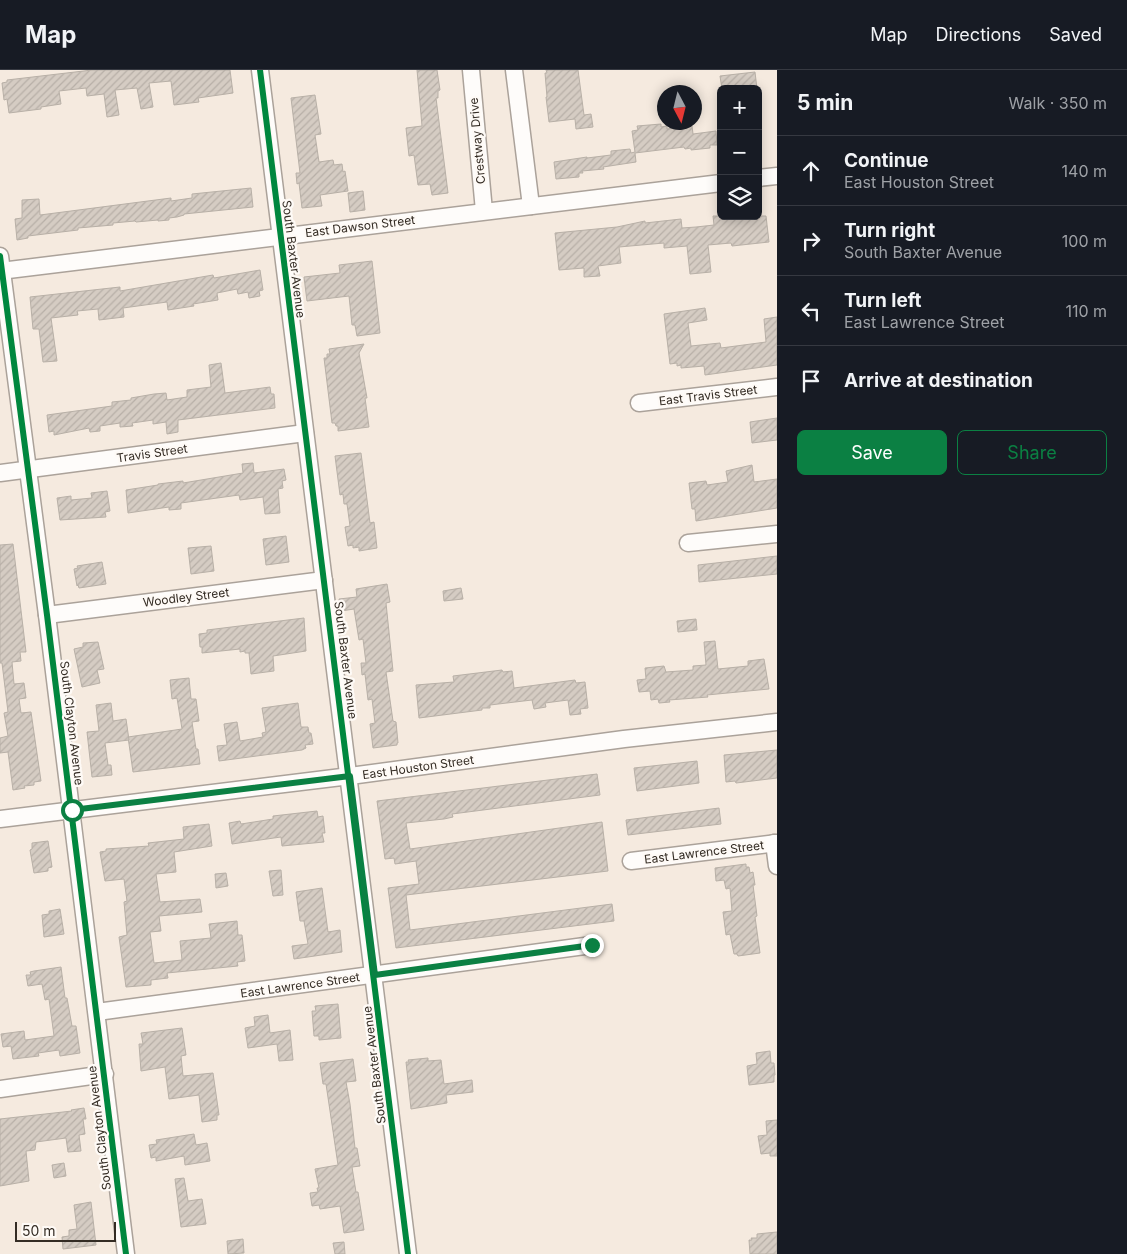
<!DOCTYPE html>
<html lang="en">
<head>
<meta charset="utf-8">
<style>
	body { margin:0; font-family:Inter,sans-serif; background:#242831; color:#f1f3f6 }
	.controls { position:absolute; right:15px; top:15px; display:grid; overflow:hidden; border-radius:8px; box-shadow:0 2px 12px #0003 }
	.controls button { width:45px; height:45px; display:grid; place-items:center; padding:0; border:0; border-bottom:1px solid #363941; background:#171b24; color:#f1f3f6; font:25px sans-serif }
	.compass { position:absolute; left:657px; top:15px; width:45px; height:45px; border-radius:50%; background:#171b24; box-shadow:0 2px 12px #0003; rotate:173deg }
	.scale { position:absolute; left:15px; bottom:12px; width:101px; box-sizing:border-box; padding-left:5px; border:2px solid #342c24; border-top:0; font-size:14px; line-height:18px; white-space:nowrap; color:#342c24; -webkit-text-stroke:4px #fefaf6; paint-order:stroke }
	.stop { position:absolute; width:15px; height:15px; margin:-11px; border:4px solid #0b8043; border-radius:50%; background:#fff }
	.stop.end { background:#0b8043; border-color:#fff; box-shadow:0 1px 5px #0008 }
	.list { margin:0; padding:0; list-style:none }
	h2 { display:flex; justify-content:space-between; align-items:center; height:65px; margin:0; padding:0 20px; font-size:21px }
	h2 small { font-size:16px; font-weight:400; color:#9ea1a6 }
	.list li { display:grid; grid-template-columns:32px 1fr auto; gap:15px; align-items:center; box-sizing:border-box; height:70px; padding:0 20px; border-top:1px solid #363941 }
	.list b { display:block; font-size:19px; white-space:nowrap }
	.list p { margin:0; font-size:16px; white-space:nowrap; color:#9ea1a6 }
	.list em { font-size:16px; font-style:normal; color:#9ea1a6 }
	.actions { display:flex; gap:10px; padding:15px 20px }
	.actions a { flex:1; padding:11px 0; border:1px solid #0b8043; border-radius:8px; text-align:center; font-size:18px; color:#0b8043 }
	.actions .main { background:#0b8043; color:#fff }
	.icon { flex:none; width:28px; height:28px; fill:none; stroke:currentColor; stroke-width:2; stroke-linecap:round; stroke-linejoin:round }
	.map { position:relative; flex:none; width:777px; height:1184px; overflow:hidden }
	header { display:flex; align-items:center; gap:30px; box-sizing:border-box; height:70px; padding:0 25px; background:#171b24; border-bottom:1px solid #363941 }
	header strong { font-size:24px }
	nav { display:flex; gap:28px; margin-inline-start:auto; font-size:18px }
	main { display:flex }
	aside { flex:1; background:#171b24 }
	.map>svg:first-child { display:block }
</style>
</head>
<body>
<header>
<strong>Map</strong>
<nav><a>Map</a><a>Directions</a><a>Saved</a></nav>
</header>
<main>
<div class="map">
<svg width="777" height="1184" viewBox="0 0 777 1184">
	<defs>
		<pattern id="building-hatch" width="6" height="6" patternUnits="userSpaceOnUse" patternTransform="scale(1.25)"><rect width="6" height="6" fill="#d5ccc3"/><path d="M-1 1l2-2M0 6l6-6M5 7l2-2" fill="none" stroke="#b7afa7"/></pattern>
	</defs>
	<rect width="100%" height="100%" fill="#f5eadf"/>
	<g fill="url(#building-hatch)" stroke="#b8b0a7">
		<path d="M92 0H230L233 23 198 28 199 32 174 35 171 11 149 13 153 37 141 39 137 18 115 20 119 45 107 47 104 24 87 26 86 18 59 21 61 34 41 37V39L9 43 7 29 4 30 2 13 7 12V10Z"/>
		<path d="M417 0H437L440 20 438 21V28H436L448 123 432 125 430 114 418 115 414 85 409 86 406 58 422 56Z"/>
		<path d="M546 0H578L584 45 591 44 593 57 576 59 575 49 549 52 546 27H547L545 3H547Z"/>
		<path d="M755 2 757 19H722L720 6Z"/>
		<path d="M315 25 321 64 315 65 319 92 333 90 334 95 342 94 343 102 345 101 348 121 320 125 322 136 302 138 299 113 297 114 296 103H300L291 28Z"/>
		<path d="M661 54V57L667 56V59L692 56 693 64 716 61 717 75H710V78L691 80V78L685 79 684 77 635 83 636 92 603 97 604 99 582 101 583 103H579V107L556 109 554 92 587 87V88L611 85V81L630 79 631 83 635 82 632 61 638 60 637 56Z"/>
		<path d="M251 118 253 137 184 144V145L177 147 169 148V150L158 151V150L136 152 135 151 113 153V155L78 158V160L28 166V168L17 170 15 149 22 148V130L39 129 40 145 171 128V131L192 128V124Z"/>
		<path d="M363 121 365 140 350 142 348 123Z"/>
		<path d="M713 146H766L769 172 732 176 731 173 708 175 711 202 690 204 687 176 664 178V173L619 177 621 193 598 196 600 206 584 207V198L559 200 555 163 617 157 645 151V153L681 149 682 158 696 157 714 155Z"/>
		<path d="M372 191 380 263 357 266 355 255H352L349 226 307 231 304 207 340 203 339 195Z"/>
		<path d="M260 200 263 220 259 221 260 226 249 228 248 222 238 224 237 219 217 223 218 230 193 234 194 236 168 240 167 232 123 238 124 247 99 250 98 239 77 241 78 245 51 248 57 291 43 292 39 259H33L30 227 120 217V221L213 205 214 208Z"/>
		<path d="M705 238 707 250 688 253 691 276 720 273 721 278 766 272 764 249 777 247V295L705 305 704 296 681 298V295L677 296V293L670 294 664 244Z"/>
		<path d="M364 274 359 283 367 328H365L369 357 338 361V356H336L335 353H332L324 288H327V284H330L329 279Z"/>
		<path d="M221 293 225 323 270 317 271 324H274L275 338 178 350V362L167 364 166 352 153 354V350L132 353 133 356 120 357V353L100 356V361L90 362 89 358 54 365V361L49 362 47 345 112 336V332L131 330V328L154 324 166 323 167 330 187 327V320L211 317 209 295Z"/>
		<path d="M777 348V370L752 373 750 352Z"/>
		<path d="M361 383 370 453 374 452 377 478 359 481V477L353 478V475L348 476 345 457 350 456 347 434H344L343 424 340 425 335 386Z"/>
		<path d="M253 393 254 403 284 399 286 410 282 411 283 418 278 419 280 443 265 444 263 427 240 430 239 425 181 433V439L169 440V437L128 443 126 420 158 415V414L183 411V413L243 403 242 394Z"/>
		<path d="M752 395 754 412 777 409V438L696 451 695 439H692L689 413 706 411 707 415 728 412 726 401Z"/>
		<path d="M107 421 110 441 105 442 106 447 60 450 57 428 71 426V430L92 428 91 423Z"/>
		<path d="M286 466 289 492 266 495 263 469Z"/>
		<path d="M13 474 26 582H20L21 591 12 592 14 614 24 613 26 628 19 629 21 643 31 642 41 711 34 712V715L24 716 25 718 13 720 8 682 0 683V668L8 666 4 643 8 642 2 593H0V475Z"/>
		<path d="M211 476 214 501 191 504 188 478Z"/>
		<path d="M777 486V504L699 512 698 495Z"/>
		<path d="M102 492 106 514 79 518 78 515 77 516 74 499 78 498 77 496Z"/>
		<path d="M387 514 390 532 386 533 393 601 386 602 393 651 396 652 398 673H397V675L373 678 370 654 375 653 372 629 368 630 365 604 362 605 361 593H366L363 569 359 570 354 539 341 541 339 529 357 527 356 519Z"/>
		<path d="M461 518 463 529 444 531 443 521Z"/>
		<path d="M304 548 306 581 273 586 274 601 251 604 249 583H245V581L240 582V579L202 583V577H200L199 564 207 563V560Z"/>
		<path d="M696 549 697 560 678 562 677 551Z"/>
		<path d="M715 571 718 599 748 596V591L764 589 769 619 707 625 708 627 669 630 670 632 659 633 658 629 651 630 650 621 639 622 637 610 646 609 645 598 664 596 666 602 693 600V596L706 595 704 572Z"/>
		<path d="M98 572 104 599 97 600 100 613 82 617 74 579 83 577V573Z"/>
		<path d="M502 600 503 602 512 601 514 618 575 610 576 613 585 612 588 638 580 639 581 644 570 645 568 630 545 633 546 637 534 639 532 630 490 635V638H482V640L419 648 416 615 454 612 453 606Z"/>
		<path d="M189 608 191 629H196L199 651 192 652 196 679H198L200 694 133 702 128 667 182 659 177 628 172 629 170 610Z"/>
		<path d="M111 633 113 651 126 649 129 670 105 673 108 695H111L112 705 92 707 87 662 99 661 96 635Z"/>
		<path d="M298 633 301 657H308L309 663H311L313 674 305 675 306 678 302 680 219 691 217 676 227 675 224 654 237 652 240 671 263 667 262 663 266 662 262 638Z"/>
		<path d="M777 680V708L736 713 735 711 726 712 724 685Z"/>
		<path d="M697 691 699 713 637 721 634 698Z"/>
		<path d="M597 704 600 725 452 744 453 747 444 749 406 753 410 779 602 752 608 801 406 825 410 860 612 834 614 851 396 878 388 818 419 814 416 791 395 794 394 788 385 789 377 731Z"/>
		<path d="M719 738 721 754 628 765 626 750Z"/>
		<path d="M317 741 318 747 323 746 325 763H322L324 772 282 776 281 767 232 774 229 753 240 751 241 754 273 749V746Z"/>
		<path d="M209 754 212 776 174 782 176 802 156 804 160 832 200 829 202 842 159 846 161 861 150 862 154 893 182 890 180 871 211 868 209 854 237 851 238 865H242L245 891 237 892 238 896 167 903 168 908 151 910V915L126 917 119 867 127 865 124 832 127 831 124 809 105 811 100 782 106 781V779L149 776 148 773 184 769 183 757Z"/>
		<path d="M48 771 52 797 48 798V801L34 803 30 780 32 779V773Z"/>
		<path d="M746 794V797H749L750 803 753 802 755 815H753L757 846 755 847 760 883 738 886 737 884H734L730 864 726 865 723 842 732 841 730 818 726 819 724 810 716 811 715 798Z"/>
		<path d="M281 800 283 825 273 826 269 801Z"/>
		<path d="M226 803 228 816 216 818 215 804Z"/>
		<path d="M322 818 328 862 340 860 342 882 294 889 292 876 308 874 304 851H300L296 822Z"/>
		<path d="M60 839 64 864 44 867 42 845 49 844V841Z"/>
		<path d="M61 897 65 928H67L72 956H76L80 983 60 986 59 980 38 983 39 986 13 989 11 976 3 977 1 964 24 961 25 970 54 966 49 929 45 930 42 914 28 916 26 905H31L30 902 34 901Z"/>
		<path d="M338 934 341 968 319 970V966H314L312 941H316L315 936Z"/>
		<path d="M268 945 270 963 290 960 293 990 279 991 277 974 248 978 245 958 255 956 254 947Z"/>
		<path d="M182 958 186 985 181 986 183 1006 213 1003 219 1045H217V1050L202 1052 199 1025 169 1029 165 997 141 1001 139 974H143L141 963Z"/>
		<path d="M770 981 771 993H774L775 1005H774V1012L749 1015 747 996 757 994 756 983Z"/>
		<path d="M428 988V991L441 990 444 1014 472 1010 473 1022 446 1025 447 1033 411 1039 406 992H409L408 990Z"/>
		<path d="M353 989 356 1011 346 1012 350 1034 355 1078H357L360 1096 352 1097 356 1122H358L364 1160 344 1163 340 1136 320 1139 319 1135 312 1136 310 1123 318 1122 317 1118H319L315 1099 338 1095 326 1014H323L320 993Z"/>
		<path d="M84 1038 86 1049H83L85 1064 79 1065 81 1081 68 1082 66 1068 36 1072 35 1080 26 1081 29 1111 0 1116V1049L72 1041 71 1040Z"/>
		<path d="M777 1050V1086H770V1083L761 1084 758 1066 767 1065 766 1051Z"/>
		<path d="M194 1064 196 1075 207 1073 210 1091 185 1095 184 1086 156 1091V1087L151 1088 149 1075 157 1074 156 1070Z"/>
		<path d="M64 1093 66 1106 54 1108 52 1095Z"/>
		<path d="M184 1108 188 1131 202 1129 206 1154 181 1157 175 1109Z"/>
		<path d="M91 1132 96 1175 63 1179 62 1167 69 1166V1160L77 1159 74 1135Z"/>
		<path d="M777 1162V1184H750L749 1170H752L751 1168H757V1164Z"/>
		<path d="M243 1169 244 1183 228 1184 227 1171Z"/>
		<path d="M344 1172 345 1184H335L333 1173Z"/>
	</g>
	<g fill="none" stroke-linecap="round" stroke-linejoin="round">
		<defs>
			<g id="minor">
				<path d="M260 0C307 395 361 789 408 1184"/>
				<path d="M471 0 484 141"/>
				<path d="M514 0 531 136"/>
				<path d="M758 108 777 106"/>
				<path d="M0 186 47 545 126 1184"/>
				<path d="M0 201 721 113"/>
				<path d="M639 333 777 317"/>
				<path d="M0 403 305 363"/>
				<path d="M688 473 777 464"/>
				<path d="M47 545 324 510"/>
				<path d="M0 749 350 706 624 669 777 652"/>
				<path d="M774 773 777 796"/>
				<path d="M631 791 777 773"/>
				<path d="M97 942 592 875"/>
				<path d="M0 1019 105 1004"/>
			</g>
		</defs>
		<use href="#minor" stroke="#aba29a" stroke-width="19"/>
		<use href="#minor" stroke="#fefcfa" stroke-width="16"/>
		<defs>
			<g id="cycleway">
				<path d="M260 0C307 395 361 789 408 1184"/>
				<path d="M0 186 47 545 126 1184"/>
			</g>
		</defs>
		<use href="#cycleway" stroke="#fefaf6" stroke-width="9"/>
		<use href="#cycleway" stroke="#00873e" stroke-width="6"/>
	</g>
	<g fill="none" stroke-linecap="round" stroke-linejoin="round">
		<path stroke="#0b8043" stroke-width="6" d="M72 740 350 706 375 905 592 875"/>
	</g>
	<g text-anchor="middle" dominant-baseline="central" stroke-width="4.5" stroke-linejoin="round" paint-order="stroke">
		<g font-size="12" fill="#342c24" stroke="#fefaf6">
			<text transform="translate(477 71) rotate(-95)">Crestway Drive</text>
			<text transform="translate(360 156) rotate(-7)">East Dawson Street</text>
			<text transform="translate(294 189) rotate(83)">South Baxter Avenue</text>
			<text transform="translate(708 325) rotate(-7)">East Travis Street</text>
			<text transform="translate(152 383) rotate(-8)">Travis Street</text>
			<text transform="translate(186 527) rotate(-7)">Woodley Street</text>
			<text transform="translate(346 590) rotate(83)">South Baxter Avenue</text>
			<text transform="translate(72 653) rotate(83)">South Clayton Avenue</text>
			<text transform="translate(418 697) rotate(-8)">East Houston Street</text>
			<text transform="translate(704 782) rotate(-7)">East Lawrence Street</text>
			<text transform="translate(300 915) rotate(-8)">East Lawrence Street</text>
			<text transform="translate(374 995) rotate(-97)">South Baxter Avenue</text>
			<text transform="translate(99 1058) rotate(-97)">South Clayton Avenue</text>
		</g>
	</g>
</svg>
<div class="controls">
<button>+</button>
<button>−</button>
<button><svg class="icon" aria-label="layers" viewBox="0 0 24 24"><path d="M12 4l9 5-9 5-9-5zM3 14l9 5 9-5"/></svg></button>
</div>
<svg class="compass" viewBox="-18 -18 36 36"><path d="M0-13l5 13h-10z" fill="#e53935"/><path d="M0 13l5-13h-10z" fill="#9ea1a6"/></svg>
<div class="scale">50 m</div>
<div class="stop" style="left:72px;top:740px"></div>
<div class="stop end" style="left:592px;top:875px"></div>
</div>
<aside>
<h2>5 min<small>Walk · 350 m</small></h2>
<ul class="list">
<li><svg class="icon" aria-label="ahead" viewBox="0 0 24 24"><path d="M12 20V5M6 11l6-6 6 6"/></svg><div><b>Continue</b><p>East Houston Street</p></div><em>140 m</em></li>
<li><svg class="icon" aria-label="right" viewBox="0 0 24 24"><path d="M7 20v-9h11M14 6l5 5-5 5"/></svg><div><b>Turn right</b><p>South Baxter Avenue</p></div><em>100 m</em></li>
<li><svg class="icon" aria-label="left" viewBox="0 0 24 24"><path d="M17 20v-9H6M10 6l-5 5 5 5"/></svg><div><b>Turn left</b><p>East Lawrence Street</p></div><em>110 m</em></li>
<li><svg class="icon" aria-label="arrive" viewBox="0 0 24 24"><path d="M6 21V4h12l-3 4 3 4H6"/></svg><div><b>Arrive at destination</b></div></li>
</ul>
<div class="actions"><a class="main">Save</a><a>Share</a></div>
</aside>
</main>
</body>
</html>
